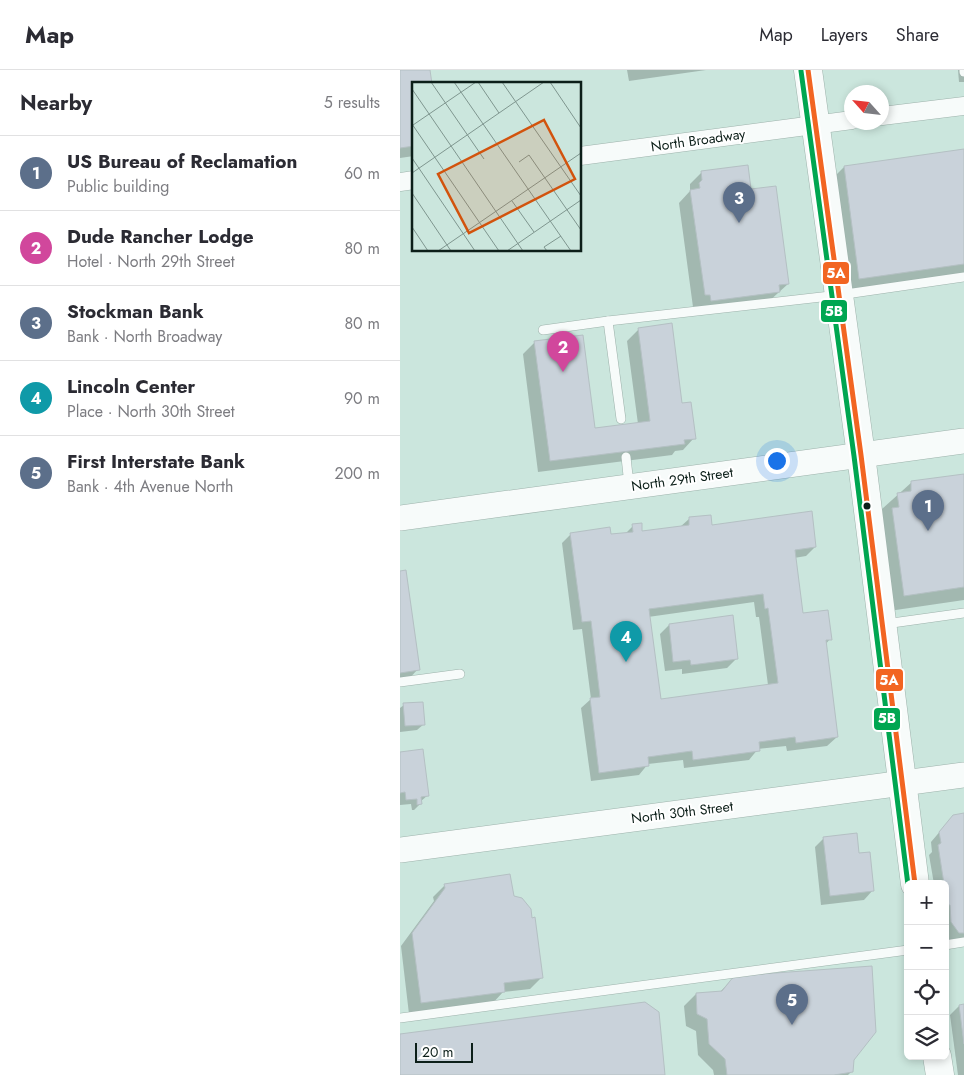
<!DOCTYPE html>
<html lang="en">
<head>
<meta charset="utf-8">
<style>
	body { margin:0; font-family:Jost,sans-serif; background:#f7f7f7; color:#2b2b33 }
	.controls { position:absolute; right:15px; bottom:15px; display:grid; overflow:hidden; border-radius:8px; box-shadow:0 2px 8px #0003 }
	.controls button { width:45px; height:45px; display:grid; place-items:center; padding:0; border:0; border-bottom:1px solid #e1e1e2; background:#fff; color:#2b2b33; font:25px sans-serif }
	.compass { position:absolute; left:444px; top:15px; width:45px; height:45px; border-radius:50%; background:#fff; box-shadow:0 2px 8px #0003; rotate:297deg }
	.scale { position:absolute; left:15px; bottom:12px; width:58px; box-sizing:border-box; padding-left:5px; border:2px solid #0c1f19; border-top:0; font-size:14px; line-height:18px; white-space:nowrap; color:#0c1f19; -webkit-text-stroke:4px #fff; paint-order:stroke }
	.you { position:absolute; left:376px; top:390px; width:18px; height:18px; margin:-12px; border:4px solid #fff; border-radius:50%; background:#1a73e8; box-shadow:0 0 0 8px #1a73e833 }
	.badge { display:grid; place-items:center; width:32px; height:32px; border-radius:50%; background:#d93025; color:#fff; font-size:16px; font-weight:700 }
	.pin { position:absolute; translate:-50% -41px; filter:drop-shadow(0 1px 2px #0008) }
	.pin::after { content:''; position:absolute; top:26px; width:18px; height:15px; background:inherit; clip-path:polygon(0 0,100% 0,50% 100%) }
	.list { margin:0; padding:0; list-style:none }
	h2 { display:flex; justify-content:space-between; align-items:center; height:65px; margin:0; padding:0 20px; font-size:21px }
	h2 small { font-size:16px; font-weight:400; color:#7c7c81 }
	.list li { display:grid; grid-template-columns:32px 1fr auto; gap:15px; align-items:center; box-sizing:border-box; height:75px; padding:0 20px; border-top:1px solid #e1e1e2 }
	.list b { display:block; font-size:19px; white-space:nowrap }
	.list p { margin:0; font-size:16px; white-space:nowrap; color:#7c7c81 }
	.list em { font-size:16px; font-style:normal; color:#7c7c81 }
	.icon { flex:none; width:28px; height:28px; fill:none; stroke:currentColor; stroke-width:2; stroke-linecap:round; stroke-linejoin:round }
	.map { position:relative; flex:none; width:564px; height:1005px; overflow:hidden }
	header { display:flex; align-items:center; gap:30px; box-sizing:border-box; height:70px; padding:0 25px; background:#fff; border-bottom:1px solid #e1e1e2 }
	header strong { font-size:24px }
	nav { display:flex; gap:28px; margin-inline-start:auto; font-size:18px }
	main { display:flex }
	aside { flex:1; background:#fff }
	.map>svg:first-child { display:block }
</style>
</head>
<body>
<header>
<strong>Map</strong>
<nav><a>Map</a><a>Layers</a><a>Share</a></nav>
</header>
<main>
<aside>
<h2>Nearby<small>5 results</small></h2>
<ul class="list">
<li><span class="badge" style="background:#5c6f8a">1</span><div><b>US Bureau of Reclamation</b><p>Public building</p></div><em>60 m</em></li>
<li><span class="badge" style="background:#d1479c">2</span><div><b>Dude Rancher Lodge</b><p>Hotel · North 29th Street</p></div><em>80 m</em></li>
<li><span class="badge" style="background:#5c6f8a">3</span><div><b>Stockman Bank</b><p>Bank · North Broadway</p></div><em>80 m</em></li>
<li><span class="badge" style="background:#0f9aa8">4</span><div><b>Lincoln Center</b><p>Place · North 30th Street</p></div><em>90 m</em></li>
<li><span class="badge" style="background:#5c6f8a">5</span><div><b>First Interstate Bank</b><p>Bank · 4th Avenue North</p></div><em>200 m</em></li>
</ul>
</aside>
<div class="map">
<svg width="564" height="1005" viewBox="0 0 564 1005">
	<rect width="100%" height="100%" fill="#cbe6dd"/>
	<g fill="#0003" fill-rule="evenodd">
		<path d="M0 0H29L14 14V86L0 88Z"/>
		<path d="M227 0H306L229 11Z"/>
		<path d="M558 0H564V12H559Z"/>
		<path d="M564 80V204L448 220 432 109 444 97Z"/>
		<path d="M301 103 350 120 388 214 367 233 300 242 299 236 293 237 279 133 290 121V114Z"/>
		<path d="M239 259 294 368 283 380 275 381 272 385 138 402 123 284 135 272 194 360 238 354 227 271Z"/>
		<path d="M564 405V530L489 541 477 455 483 448 482 439 512 412Z"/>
		<path d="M289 449 311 456 415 477 406 486 394 488 402 545 430 569 425 575 437 667 427 676 387 681 386 676 358 679 349 690 284 698 283 690 248 694 239 705 191 711 181 638 191 629 182 559 173 560 162 473 171 464 210 466 225 464 233 456 241 463 280 457ZM354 532 356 547H359L368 615 260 630 248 547Z"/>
		<path d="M0 502 18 599 7 611 0 612Z"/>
		<path d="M269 555 336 589 327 598 282 604V599L265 601 260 564Z"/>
		<path d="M4 635 24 654 17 660 0 662V638Z"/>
		<path d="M0 683 28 725 20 732V734L14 740H12L11 734 0 735Z"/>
		<path d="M564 744V870L550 872 545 865V814H534L529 785 532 782 531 772 553 746Z"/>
		<path d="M424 768 458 784 473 820 464 830 421 835 415 777Z"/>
		<path d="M45 815 142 907 130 919 103 922 92 934 9 944 1 876 34 831 33 827Z"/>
		<path d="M334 907 453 990 452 1001 448 1005H314L313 1000 298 985 296 961 286 956 284 936 296 924 320 922Z"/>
		<path d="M564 935V1005H558L550 945 559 936Z"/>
	</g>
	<g fill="#c9d2da" stroke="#b4c0c3" fill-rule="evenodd">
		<path d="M0 0H30L32 14H14V76L0 78Z"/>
		<path d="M564 79V194L459 209 444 96Z"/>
		<path d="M348 95 351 119 376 116 389 214 379 215 380 222 311 231 310 225H305L290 120 300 118 299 113 302 110 301 101Z"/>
		<path d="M272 253 282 333 291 332 296 369 284 370 285 374 150 391 134 271 183 265 195 358 250 351 238 258Z"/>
		<path d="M564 404V517L504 526 492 438 499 437 497 423 511 421V411Z"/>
		<path d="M412 441 416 477 395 480 403 543 428 540 432 570H426L438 667 396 673 395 667 359 672 360 681 293 690 292 681 248 687 249 696 199 703 190 628 200 627 191 551 182 552 170 463 210 457 211 464 233 462 232 454 242 453V461L289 455V447L311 445 312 455ZM363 524 365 539 368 538 378 613 261 629 249 539Z"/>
		<path d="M6 500 20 600 0 603V501Z"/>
		<path d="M333 545 338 589 291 595 290 590 273 592 269 554Z"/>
		<path d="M23 632 25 655 5 656 3 633Z"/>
		<path d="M23 679 29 726 21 727 22 734 17 735V729L6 730 5 722 0 723V682Z"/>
		<path d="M564 743V863H559L551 852 550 835H547L545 814H544L538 775 541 773 539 762 553 745Z"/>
		<path d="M457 763 459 783 470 782 474 821 430 826 423 767Z"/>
		<path d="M110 804 114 826 122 828 131 839 132 848 135 847 143 908 104 913 105 922 21 933 12 863 45 818 44 814Z"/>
		<path d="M472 896 476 962 454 990 453 1002 434 1005H327L325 989 309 974 307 949 297 944 296 923 322 921 334 906Z"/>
		<path d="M245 932 259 942 265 1005H0V964Z"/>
		<path d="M564 934V974L559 935Z"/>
	</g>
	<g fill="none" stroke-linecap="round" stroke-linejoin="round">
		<defs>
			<g id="lane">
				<path d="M564 0V2"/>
				<path d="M143 260 208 251"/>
				<path d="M221 349 208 251 439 225 564 207"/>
				<path d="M226 387 229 415"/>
				<path d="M485 554 564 543"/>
				<path d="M0 612 60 604"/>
				<path d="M545 875 564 872"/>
				<path d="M0 948 508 880"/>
			</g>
			<g id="street">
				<path d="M482 46 564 36"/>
				<path d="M180 86 452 50"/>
				<path d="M0 112 14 110"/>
			</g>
			<g id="secondary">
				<path d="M0 448 564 371"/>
				<path d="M0 780 564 705"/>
			</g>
			<g id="primary">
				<path d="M408 0 461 385 515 814"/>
				<path d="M537 986 540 1005"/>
			</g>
		</defs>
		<use href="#lane" stroke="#9db2ab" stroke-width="10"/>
		<use href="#street" stroke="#9db2ab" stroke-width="19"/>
		<use href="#secondary" stroke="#9db2ab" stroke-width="26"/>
		<use href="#primary" stroke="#9db2ab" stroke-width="29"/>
		<use href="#lane" stroke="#f7fbfa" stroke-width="9"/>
		<use href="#street" stroke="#f7fbfa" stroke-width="18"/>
		<use href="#secondary" stroke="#f7fbfa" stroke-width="25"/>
		<use href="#primary" stroke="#f7fbfa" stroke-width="28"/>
		<defs>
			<path id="bus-1" d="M408 0 461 385 515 814"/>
			<path id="bus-2" d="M401 1 454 386 508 815"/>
		</defs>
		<use href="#bus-1" stroke="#fff" stroke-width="9"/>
		<use href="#bus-2" stroke="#fff" stroke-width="9"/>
		<use href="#bus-1" stroke="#f26522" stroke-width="5"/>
		<use href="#bus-2" stroke="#00a651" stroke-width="5"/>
	</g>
	<circle fill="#0c1f19" stroke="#fff" stroke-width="2" cx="467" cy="436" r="4.5"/>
	<g text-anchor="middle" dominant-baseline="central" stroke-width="4" stroke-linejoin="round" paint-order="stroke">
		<g font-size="14" fill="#0c1f19" stroke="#fff">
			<text transform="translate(298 70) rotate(-8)">North Broadway</text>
			<text transform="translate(282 409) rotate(-8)">North 29th Street</text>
			<text transform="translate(282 742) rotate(-7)">North 30th Street</text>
		</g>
	</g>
	<g transform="translate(12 12)">
		<rect width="169" height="169" fill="#cbe6dd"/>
		<path fill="none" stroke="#7f968f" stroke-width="1" d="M19 0 72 77M42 0 159 169M66 0 87 31M90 0 169 114M138 0 169 46M0 7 111 169M0 42 87 169M1 43 64 0M0 76 63 169M107 80 117 73 169 148M0 91 132 0M0 111 39 169M100 119 122 150M0 145 16 169M26 169 169 71M95 169 169 118M135 169 132 165 149 154"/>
		<path fill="#d2530d" fill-opacity="0.15" stroke="#d2530d" stroke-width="2.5" d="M132 38 163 97 57 151 26 92Z"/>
		<rect width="169" height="169" fill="none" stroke="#0c1f19" stroke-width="2.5"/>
	</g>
	<g stroke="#fff" stroke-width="2">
		<rect x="422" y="191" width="28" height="24" rx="5" fill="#f26522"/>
		<rect x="420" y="229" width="28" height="24" rx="5" fill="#00a651"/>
		<rect x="475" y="598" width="29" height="24" rx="5" fill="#f26522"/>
		<rect x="473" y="637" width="28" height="24" rx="5" fill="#00a651"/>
	</g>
	<g font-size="14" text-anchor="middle" font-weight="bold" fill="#fff">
		<text x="436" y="208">5A</text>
		<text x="434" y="246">5B</text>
		<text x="489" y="615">5A</text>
		<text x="487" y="653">5B</text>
	</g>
</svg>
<div class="controls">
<button>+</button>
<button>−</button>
<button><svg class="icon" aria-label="locate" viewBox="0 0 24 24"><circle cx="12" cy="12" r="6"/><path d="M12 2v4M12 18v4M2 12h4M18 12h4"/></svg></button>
<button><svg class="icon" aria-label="layers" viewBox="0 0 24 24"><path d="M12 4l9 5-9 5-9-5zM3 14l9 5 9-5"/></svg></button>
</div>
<svg class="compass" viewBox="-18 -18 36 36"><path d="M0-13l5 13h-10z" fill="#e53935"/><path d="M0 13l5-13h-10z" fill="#7c7c81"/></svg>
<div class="scale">20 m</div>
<div class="you"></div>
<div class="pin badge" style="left:528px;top:461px;background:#5c6f8a">1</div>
<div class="pin badge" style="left:163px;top:302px;background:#d1479c">2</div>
<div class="pin badge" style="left:339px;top:153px;background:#5c6f8a">3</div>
<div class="pin badge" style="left:226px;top:592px;background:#0f9aa8">4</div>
<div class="pin badge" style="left:392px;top:955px;background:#5c6f8a">5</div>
</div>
</main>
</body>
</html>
